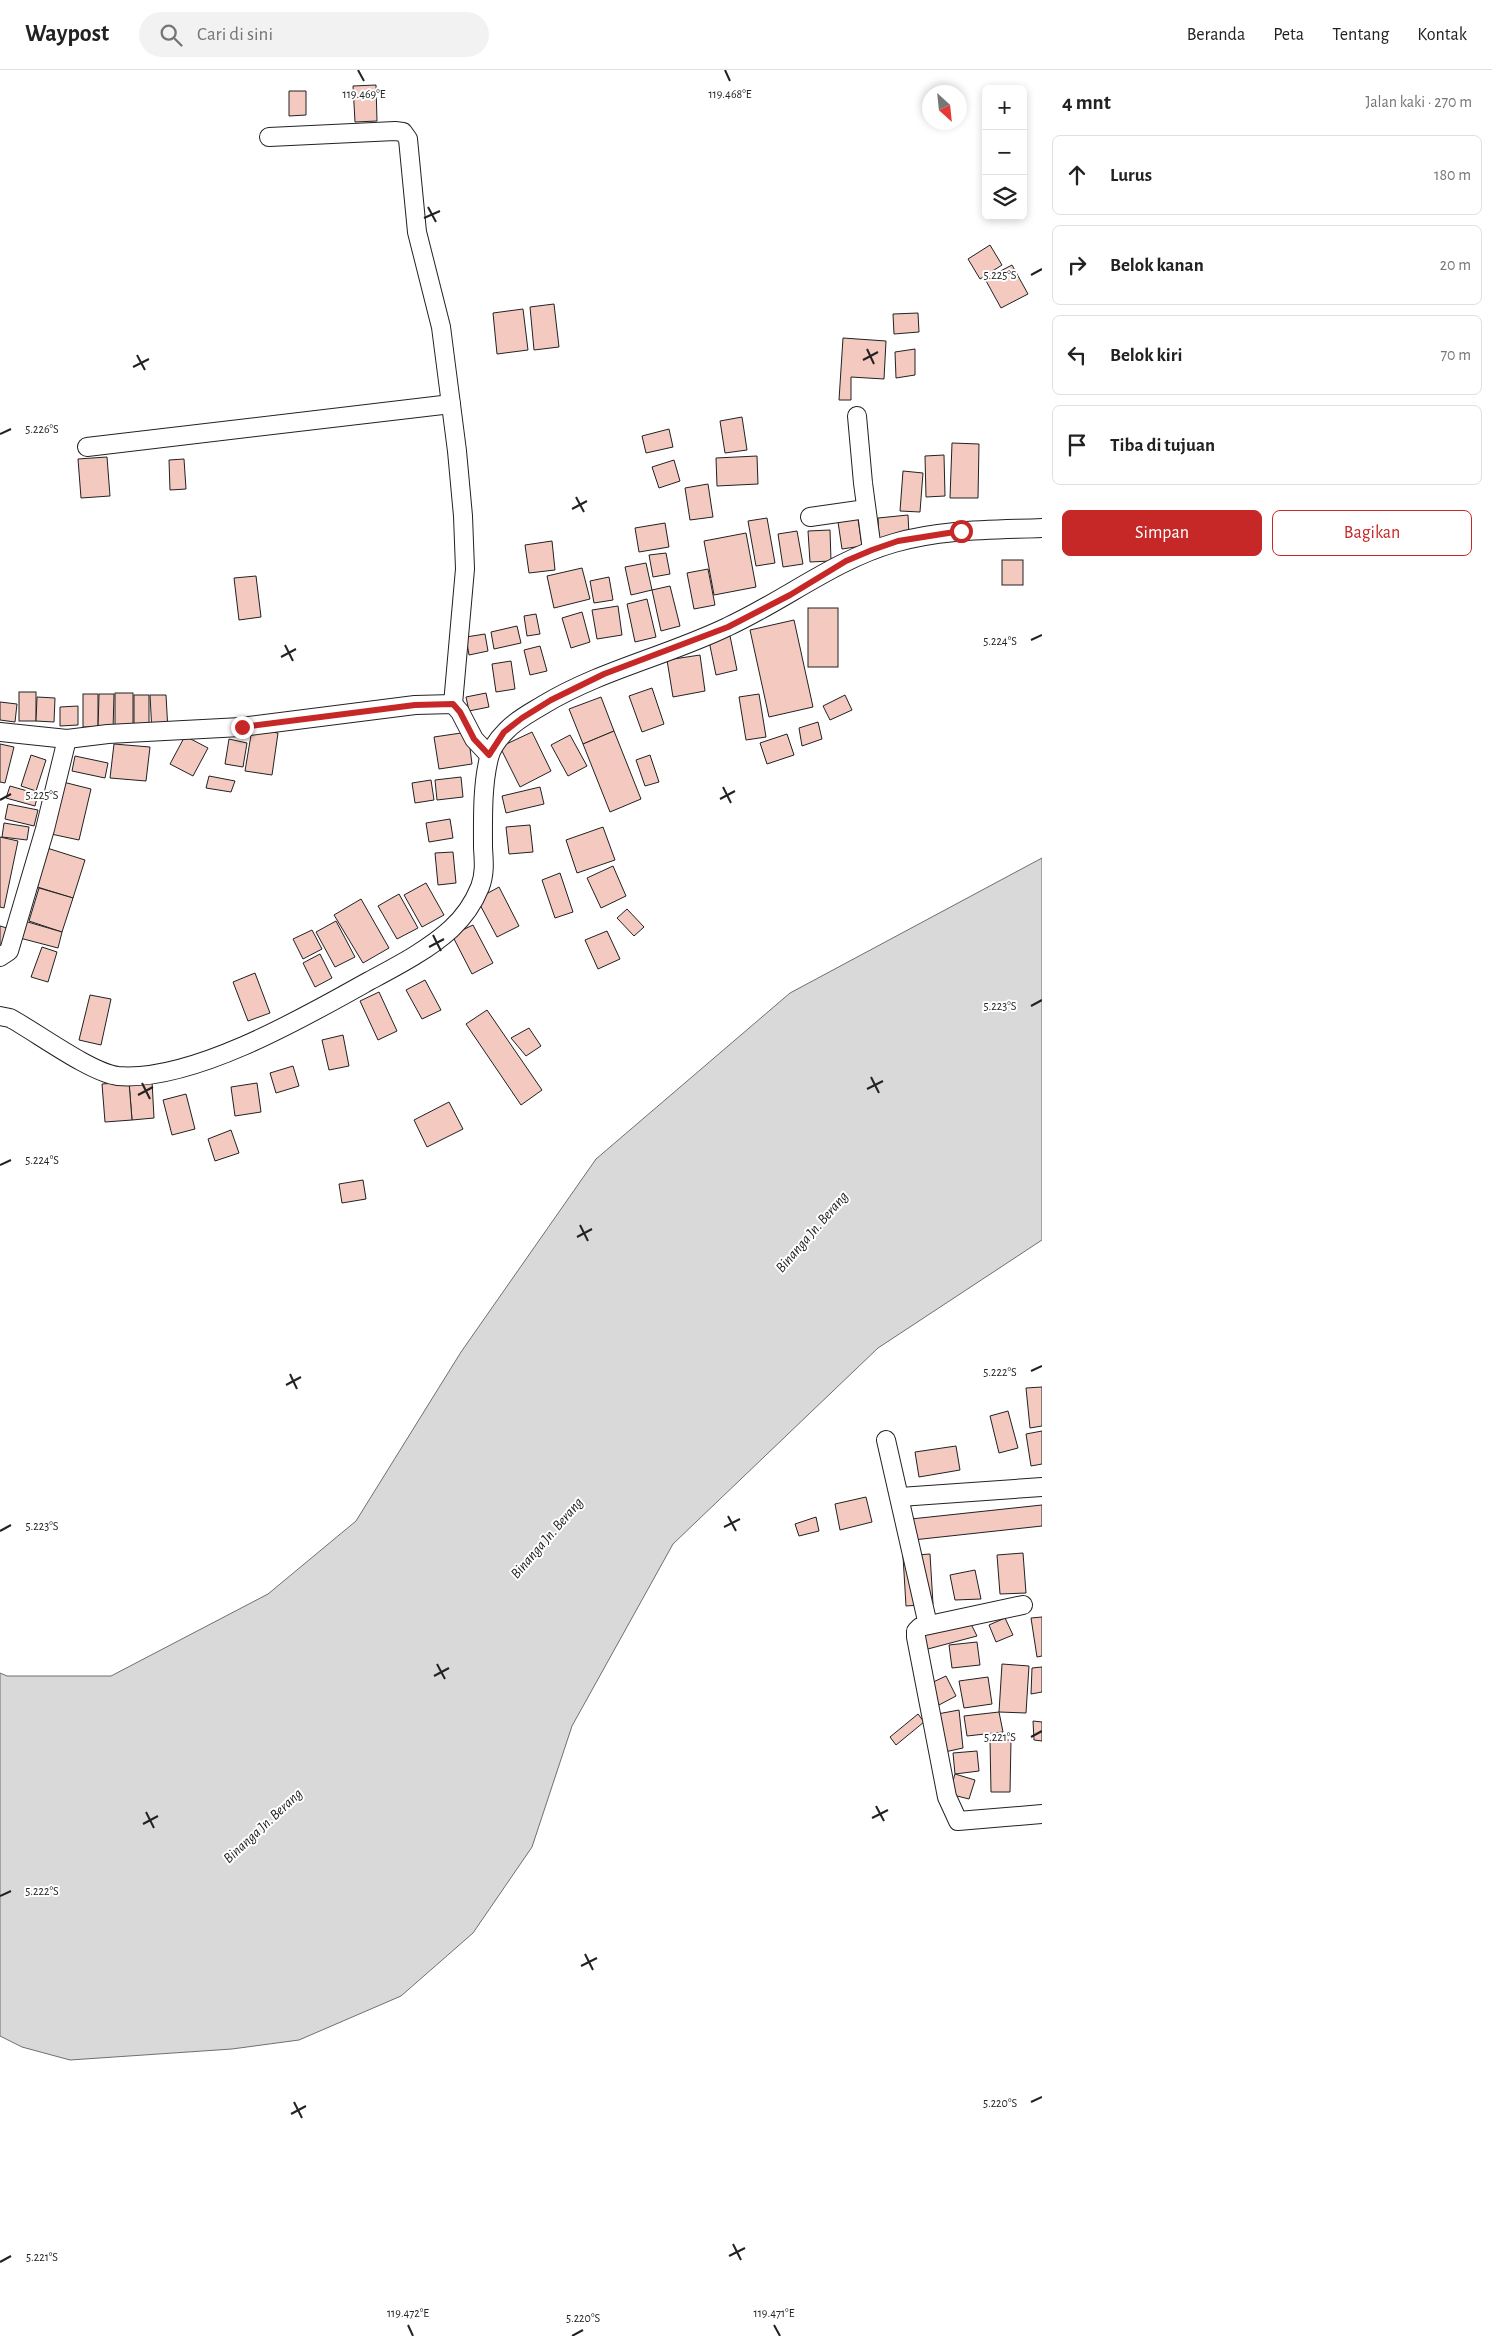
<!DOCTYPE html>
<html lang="id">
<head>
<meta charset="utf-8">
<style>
	body { margin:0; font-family:"Alegreya Sans",sans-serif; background:#f2f2f2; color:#222 }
	.controls { position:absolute; right:15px; top:15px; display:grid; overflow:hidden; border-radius:8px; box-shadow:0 2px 8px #0003 }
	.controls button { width:45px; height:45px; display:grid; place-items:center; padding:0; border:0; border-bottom:1px solid #e0e0e0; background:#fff; color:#222; font:25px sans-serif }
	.compass { position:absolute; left:922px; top:15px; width:45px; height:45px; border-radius:50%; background:#fff; box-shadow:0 2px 8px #0003; rotate:153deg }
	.stop { position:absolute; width:15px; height:15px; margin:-11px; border:4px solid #c62828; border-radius:50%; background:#fff }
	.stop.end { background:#c62828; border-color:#fff; box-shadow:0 1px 5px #0008 }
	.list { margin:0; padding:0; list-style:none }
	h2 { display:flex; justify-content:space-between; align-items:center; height:65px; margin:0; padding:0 20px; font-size:21px }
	h2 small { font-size:16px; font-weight:400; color:#767676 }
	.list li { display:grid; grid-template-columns:32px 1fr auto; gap:15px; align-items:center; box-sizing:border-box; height:80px; margin:0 10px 10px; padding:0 10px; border:1px solid #e0e0e0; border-radius:8px }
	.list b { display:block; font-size:19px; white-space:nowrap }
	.list em { font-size:16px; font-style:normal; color:#767676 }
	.actions { display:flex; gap:10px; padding:15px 20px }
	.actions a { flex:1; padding:11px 0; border:1px solid #c62828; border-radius:8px; text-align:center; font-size:18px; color:#c62828 }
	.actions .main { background:#c62828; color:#fff }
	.icon { flex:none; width:28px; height:28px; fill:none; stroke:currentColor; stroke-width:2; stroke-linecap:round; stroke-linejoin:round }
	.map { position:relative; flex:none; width:1042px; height:2266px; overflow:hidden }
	header { display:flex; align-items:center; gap:30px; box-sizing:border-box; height:70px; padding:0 25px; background:#fff; border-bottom:1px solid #e0e0e0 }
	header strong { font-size:24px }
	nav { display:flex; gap:28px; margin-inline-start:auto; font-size:18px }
	.search { width:350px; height:45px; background:#f2f2f2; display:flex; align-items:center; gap:12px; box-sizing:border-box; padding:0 18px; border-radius:28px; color:#767676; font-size:19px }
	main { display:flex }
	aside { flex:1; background:#fff }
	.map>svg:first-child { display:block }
</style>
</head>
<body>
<header>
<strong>Waypost</strong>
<div class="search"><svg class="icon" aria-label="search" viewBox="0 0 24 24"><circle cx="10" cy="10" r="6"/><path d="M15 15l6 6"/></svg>Cari di sini</div>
<nav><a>Beranda</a><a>Peta</a><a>Tentang</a><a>Kontak</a></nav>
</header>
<main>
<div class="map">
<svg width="1042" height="2266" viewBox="0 0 1042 2266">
	<rect width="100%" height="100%" fill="#fff"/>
	<path fill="#d9d9d9" stroke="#6f6f6f" d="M1042 788V1170L878 1278 673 1474 572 1656 532 1777 473 1863 401 1926 299 1970 232 1979 70 1990 22 1977 0 1966V1603L7 1606H111L268 1524 356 1451 461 1282 596 1089 790 923Z"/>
	<g fill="#f3c9c0" stroke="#222">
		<path d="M376 15 377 51 355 52 353 16Z"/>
		<path d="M289 21H306V45L289 46Z"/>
		<path d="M990 175 1002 195 980 209 968 189Z"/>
		<path d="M1012 195 1028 224 1001 238 985 209Z"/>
		<path d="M554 234 559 277 534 280 530 237Z"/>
		<path d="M523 239 528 280 497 284 493 243Z"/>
		<path d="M918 243 919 262 894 264 893 244Z"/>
		<path d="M843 268 886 271 884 309 851 307V330H839Z"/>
		<path d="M915 279V305L896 308 895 282Z"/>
		<path d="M742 347 747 380 725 383 720 351Z"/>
		<path d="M669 359 673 377 646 383 642 366Z"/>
		<path d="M952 373 979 374 978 428H950Z"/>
		<path d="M944 385 945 426 926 427 925 386Z"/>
		<path d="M757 386 758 414 717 416 716 388Z"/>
		<path d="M107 387 110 426 81 428 78 389Z"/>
		<path d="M184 389 186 419 170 420 169 390Z"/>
		<path d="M674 390 680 411 659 418 652 397Z"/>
		<path d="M903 401 923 403 920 442 900 441Z"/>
		<path d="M708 414 713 447 690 450 685 418Z"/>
		<path d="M908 445 909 465 879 468 878 448Z"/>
		<path d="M767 448 775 493 756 496 748 451Z"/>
		<path d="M858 449 862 476 842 479 838 452Z"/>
		<path d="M665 453 669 477 639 482 635 458Z"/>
		<path d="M830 460 831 491 810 492 808 461Z"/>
		<path d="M797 461 803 494 783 497 778 464Z"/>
		<path d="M746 463 756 517 714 525 704 471Z"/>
		<path d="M552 471 555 500 529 503 525 475Z"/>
		<path d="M666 483 670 504 653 507 649 485Z"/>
		<rect x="1002" y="490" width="21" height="25"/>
		<path d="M646 493 652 520 631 525 625 497Z"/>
		<path d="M582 498 590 529 554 538 547 506Z"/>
		<path d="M708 499 715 535 694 539 687 503Z"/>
		<path d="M256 506 261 547 239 550 234 508Z"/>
		<path d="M609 507 613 530 594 533 590 511Z"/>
		<path d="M670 516 680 556 661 561 652 520Z"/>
		<path d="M647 529 656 567 635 572 627 534Z"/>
		<path d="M618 536 622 565 597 569 592 540Z"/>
		<rect x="808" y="538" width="30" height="59"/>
		<path d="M582 542 590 572 571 578 562 548Z"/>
		<path d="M536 544 540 564 527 566 524 546Z"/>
		<path d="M794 550 813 637 769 647 750 560Z"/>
		<path d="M517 556 521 573 494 579 491 562Z"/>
		<path d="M485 564 488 581 469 585 466 567Z"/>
		<path d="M730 566 737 600 716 605 709 571Z"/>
		<path d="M540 576 547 601 530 605 524 580Z"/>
		<path d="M700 585 705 621 673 627 667 590Z"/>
		<path d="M511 591 515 619 496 622 492 594Z"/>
		<path d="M652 618 664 654 642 662 629 626Z"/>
		<rect x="19" y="622" width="17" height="29"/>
		<rect x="115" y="623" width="18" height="37"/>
		<path d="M486 623 489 637 469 641 466 627Z"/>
		<rect x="83" y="624" width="15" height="33"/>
		<path d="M99 624H114L113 661 98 660Z"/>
		<path d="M759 624 766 667 746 670 739 627Z"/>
		<rect x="134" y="625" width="15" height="35"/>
		<path d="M150 625H166L168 661 152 662Z"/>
		<path d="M845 625 852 640 830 650 823 636Z"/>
		<path d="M37 627 55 628 54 652 36 651Z"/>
		<path d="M601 627 614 661 583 674 569 639Z"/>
		<path d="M0 632 17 634 15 652 0 650Z"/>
		<path d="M78 636V655L60 656V637Z"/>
		<path d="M818 652 822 669 802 676 799 658Z"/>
		<path d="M252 659 278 663 272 705 245 701Z"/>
		<path d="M614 661 641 729 610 742 583 674Z"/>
		<path d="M468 662 472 694 439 699 434 667Z"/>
		<path d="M532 662 551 701 520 717 500 677Z"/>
		<path d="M787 664 794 685 767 694 760 673Z"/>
		<path d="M570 665 587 696 568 706 551 675Z"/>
		<path d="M185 666 208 678 193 706 170 694Z"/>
		<path d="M229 669 247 673 243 697 225 694Z"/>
		<path d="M0 674 14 677 5 713 0 712Z"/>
		<path d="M114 674 150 677 146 711 110 708Z"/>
		<path d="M31 685 46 690 36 721 21 716Z"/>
		<path d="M650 685 659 712 645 716 636 690Z"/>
		<path d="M75 686 108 693 105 708 72 701Z"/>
		<path d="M209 706 235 711 231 722 206 718Z"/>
		<path d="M461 707 463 727 437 730 435 710Z"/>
		<path d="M431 710 434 730 415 733 412 713Z"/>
		<path d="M63 712 91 719 79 770 51 764Z"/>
		<path d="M10 716 38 724 35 736 6 728Z"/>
		<path d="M540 717 544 734 506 743 502 726Z"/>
		<path d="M8 734 38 740 34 756 5 749Z"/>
		<path d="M450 749 453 768 429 772 426 753Z"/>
		<path d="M4 753 29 757 27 770 2 767Z"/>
		<path d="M530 755 533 782 509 784 506 757Z"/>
		<path d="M603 757 615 790 577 803 566 770Z"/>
		<path d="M0 767 18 771 4 838 0 837Z"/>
		<path d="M47 778 85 790 73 828 34 816Z"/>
		<path d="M453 782 456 813 438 815 435 783Z"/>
		<path d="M613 796 626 826 601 838 587 808Z"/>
		<path d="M560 803 573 842 555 848 542 810Z"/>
		<path d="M426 813 444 845 422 857 404 825Z"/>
		<path d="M499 817 519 856 497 867 477 829Z"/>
		<path d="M39 818 73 828 62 862 29 851Z"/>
		<path d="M399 824 418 858 397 869 378 836Z"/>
		<path d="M361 829 389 878 363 893 334 845Z"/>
		<path d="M627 839 644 857 634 866 617 848Z"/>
		<path d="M21 850 62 862 58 878 16 867Z"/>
		<path d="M336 851 355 887 335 897 316 862Z"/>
		<path d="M473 855 493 893 472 904 452 865Z"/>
		<path d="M0 856 7 858 0 882Z"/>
		<path d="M312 860 322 879 303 889 293 869Z"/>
		<path d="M607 861 620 889 598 899 585 870Z"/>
		<path d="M42 877 57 882 48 912 31 907Z"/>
		<path d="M320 884 332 908 315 917 303 893Z"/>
		<path d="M255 903 270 943 248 951 233 912Z"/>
		<path d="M425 910 441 940 422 949 406 920Z"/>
		<path d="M379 922 397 961 378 970 360 931Z"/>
		<path d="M90 925 111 929 101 975 79 970Z"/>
		<path d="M487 940 542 1020 521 1035 466 954Z"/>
		<path d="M529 958 541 976 526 986 511 968Z"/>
		<path d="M343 965 349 996 329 1000 322 970Z"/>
		<path d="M293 996 299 1016 276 1023 270 1003Z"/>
		<path d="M152 1011 154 1048 132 1050 129 1012Z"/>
		<path d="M129 1012 132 1050 105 1052 102 1014Z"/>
		<path d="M257 1013 261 1042 235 1046 231 1017Z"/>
		<path d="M186 1024 195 1059 172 1065 163 1030Z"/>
		<path d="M449 1032 463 1059 427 1077 414 1050Z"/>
		<path d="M231 1060 239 1083 215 1091 208 1069Z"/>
		<path d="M363 1110 366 1129 342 1133 339 1114Z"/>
		<path d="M1042 1317V1356L1030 1358 1026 1318Z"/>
		<path d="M1008 1341 1018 1378 999 1383 990 1346Z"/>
		<path d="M1042 1361V1394L1031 1396 1026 1364Z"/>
		<path d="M956 1376 960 1400 919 1407 915 1382Z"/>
		<path d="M866 1427 872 1452 840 1460 835 1434Z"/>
		<path d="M1042 1435V1456L913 1470 911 1449Z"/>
		<path d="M816 1447 819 1461 799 1466 795 1454Z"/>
		<path d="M1023 1483 1026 1523 1000 1524 997 1485Z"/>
		<path d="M930 1484 933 1534 906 1536 903 1486Z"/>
		<path d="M975 1500 981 1529 955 1530 950 1505Z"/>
		<path d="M1042 1547V1586L1037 1587 1031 1548Z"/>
		<path d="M968 1548 977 1566 924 1580 919 1561Z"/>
		<path d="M1005 1548 1013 1565 996 1572 989 1555Z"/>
		<path d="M977 1572 980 1595 952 1598 949 1575Z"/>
		<path d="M1002 1594 1029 1596 1026 1643 999 1642Z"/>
		<path d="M1042 1597V1622L1031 1624 1032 1598Z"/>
		<path d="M946 1606 956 1626 939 1635 929 1614Z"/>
		<path d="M988 1607 992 1634 964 1638 959 1611Z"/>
		<path d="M959 1640 963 1678 940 1683 932 1645Z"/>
		<path d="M999 1642 1003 1662 967 1666 964 1646Z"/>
		<path d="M918 1644 924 1652 896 1675 890 1667Z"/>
		<path d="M1033 1651 1042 1652V1671L1034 1670Z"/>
		<path d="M990 1670H1011L1010 1722H991Z"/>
		<path d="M977 1681 979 1701 955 1704 953 1683Z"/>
		<path d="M955 1704 975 1710 969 1729 949 1724Z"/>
	</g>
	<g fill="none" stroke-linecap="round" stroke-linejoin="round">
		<defs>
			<g id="street">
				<path d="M269 67 395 61 403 62 408 69 417 162 441 257 457 381 463 446 465 499 453 634"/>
				<path d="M857 346 863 413 872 480"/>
				<path d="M87 377 451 334"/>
				<path d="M810 447 866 439"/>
				<path d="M0 662 67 669 108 664 241 657 415 635 453 634 460 642 474 669 489 685"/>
				<path d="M0 887 9 881 45 759 67 669"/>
				<path d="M0 946 10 948C36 962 91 1003 118 1006 192 1012 305 947 369 911 397 896 428 880 451 859 464 847 474 832 480 817 485 804 484 792 483 778 483 749 482 716 489 688 491 679 499 668 506 661 516 650 530 643 543 635 601 600 667 586 727 557 784 531 834 490 894 473 942 459 993 460 1042 458"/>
				<path d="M886 1370 928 1555"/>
				<path d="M900 1427 1042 1417"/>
				<path d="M1023 1535 920 1557 916 1561V1567L947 1727 958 1751 1042 1744"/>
			</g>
		</defs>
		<use href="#street" stroke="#222" stroke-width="20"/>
		<use href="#street" stroke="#fff" stroke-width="18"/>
	</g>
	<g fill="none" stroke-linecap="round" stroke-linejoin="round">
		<path stroke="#c62828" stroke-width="6" d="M242 657 415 635 453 634 460 642 474 669 489 685 504 662 522 648 551 630 604 604 728 557 790 525 846 491 872 480 898 471 961 461"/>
	</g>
	<path fill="none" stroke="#222" stroke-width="2" d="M358 0 364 11M725 0 730 11M428 137 436 152M424 148 440 141M1031 205 1042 199M867 279 874 294M137 285 145 300M863 290 878 282M133 297 149 289M0 364 11 359M576 427 584 442M572 439 587 431M1031 570 1042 565M285 575 293 591M281 587 296 579M723 717 731 733M720 729 735 721M0 730 11 724M433 865 441 881M429 877 444 869M1031 936 1042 930M871 1007 879 1023M142 1013 150 1029M867 1019 883 1011M138 1025 153 1017M0 1095 11 1090M580 1155 588 1171M577 1167 592 1159M1031 1301 1042 1296M290 1304 297 1319M286 1315 301 1307M728 1446 736 1461M724 1457 740 1449M0 1461 11 1455M437 1594 445 1609M434 1606 449 1598M1031 1667 1042 1661M876 1736 884 1751M146 1742 154 1758M872 1748 888 1740M143 1754 158 1746M0 1826 11 1821M585 1884 593 1900M581 1896 597 1888M294 2032 302 2048M1031 2032 1042 2027M291 2044 306 2036M733 2174 741 2190M729 2186 745 2178M0 2192 11 2186M408 2255 413 2266M774 2255 780 2266M572 2266 583 2260"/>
	<g text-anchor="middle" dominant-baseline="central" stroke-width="4" stroke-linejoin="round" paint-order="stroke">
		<g font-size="15" font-style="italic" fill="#222" stroke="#fff">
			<text transform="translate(812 1162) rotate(-49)">Binanga Jn. Berang</text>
			<text transform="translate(547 1468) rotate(-49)">Binanga Jn. Berang</text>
			<text transform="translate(263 1756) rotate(-43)">Binanga Jn. Berang</text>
		</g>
	</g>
	<g font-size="12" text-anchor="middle" fill="#222" stroke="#fff" stroke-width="4" stroke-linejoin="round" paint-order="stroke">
		<text x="364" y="28">119.469°E</text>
		<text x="730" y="28">119.468°E</text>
		<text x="1000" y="209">5.225°S</text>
		<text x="42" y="363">5.226°S</text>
		<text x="1000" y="575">5.224°S</text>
		<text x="42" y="729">5.225°S</text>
		<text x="1000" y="940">5.223°S</text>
		<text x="42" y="1094">5.224°S</text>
		<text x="1000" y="1306">5.222°S</text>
		<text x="42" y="1460">5.223°S</text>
		<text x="1000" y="1671">5.221°S</text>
		<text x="42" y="1825">5.222°S</text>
		<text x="1000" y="2037">5.220°S</text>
		<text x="42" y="2191">5.221°S</text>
		<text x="408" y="2247">119.472°E</text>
		<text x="774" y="2247">119.471°E</text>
		<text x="583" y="2252">5.220°S</text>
	</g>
</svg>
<div class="controls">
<button>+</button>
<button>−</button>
<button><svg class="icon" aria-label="layers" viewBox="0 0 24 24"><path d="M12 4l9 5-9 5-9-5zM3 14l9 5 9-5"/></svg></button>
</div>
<svg class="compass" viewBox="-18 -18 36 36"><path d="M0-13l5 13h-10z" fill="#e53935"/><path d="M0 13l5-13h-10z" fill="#767676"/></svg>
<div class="stop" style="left:961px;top:461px"></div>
<div class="stop end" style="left:242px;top:657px"></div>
</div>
<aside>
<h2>4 mnt<small>Jalan kaki · 270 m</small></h2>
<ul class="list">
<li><svg class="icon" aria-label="ahead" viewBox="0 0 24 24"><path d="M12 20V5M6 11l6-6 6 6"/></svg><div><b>Lurus</b></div><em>180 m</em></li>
<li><svg class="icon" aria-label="right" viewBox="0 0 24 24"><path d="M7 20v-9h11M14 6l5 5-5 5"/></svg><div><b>Belok kanan</b></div><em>20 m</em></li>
<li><svg class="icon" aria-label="left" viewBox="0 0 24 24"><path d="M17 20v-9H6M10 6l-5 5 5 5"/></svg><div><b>Belok kiri</b></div><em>70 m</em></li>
<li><svg class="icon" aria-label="arrive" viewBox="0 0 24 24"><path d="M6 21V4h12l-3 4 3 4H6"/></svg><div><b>Tiba di tujuan</b></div></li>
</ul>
<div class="actions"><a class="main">Simpan</a><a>Bagikan</a></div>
</aside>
</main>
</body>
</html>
